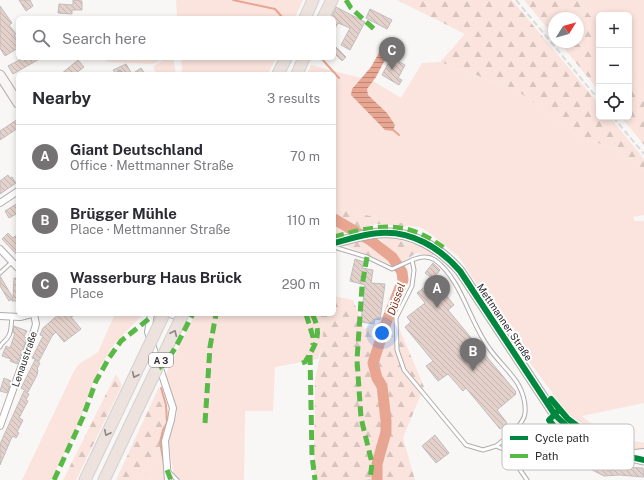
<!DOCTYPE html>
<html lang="en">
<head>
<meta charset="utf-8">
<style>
	body { margin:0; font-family:"Public Sans",sans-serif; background:#f7f7f7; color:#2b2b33 }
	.controls { position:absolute; right:12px; top:12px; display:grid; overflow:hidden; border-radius:6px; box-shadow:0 2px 6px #0003 }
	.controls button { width:36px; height:36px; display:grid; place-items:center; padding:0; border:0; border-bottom:1px solid #e1e1e2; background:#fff; color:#2b2b33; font:20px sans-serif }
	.compass { position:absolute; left:548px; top:12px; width:36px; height:36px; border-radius:50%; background:#fff; box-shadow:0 2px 6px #0003; rotate:53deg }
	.you { position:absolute; left:382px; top:333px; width:14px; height:14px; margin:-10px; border:3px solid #fff; border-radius:50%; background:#1a73e8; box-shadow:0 0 0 6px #1a73e833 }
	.badge { display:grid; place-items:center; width:26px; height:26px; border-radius:50%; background:#747272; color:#fff; font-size:13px; font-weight:700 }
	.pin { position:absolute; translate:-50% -33px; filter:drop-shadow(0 1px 2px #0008) }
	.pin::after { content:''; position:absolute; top:21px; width:14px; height:12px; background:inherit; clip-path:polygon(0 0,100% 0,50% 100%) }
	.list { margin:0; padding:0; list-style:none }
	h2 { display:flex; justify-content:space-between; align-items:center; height:52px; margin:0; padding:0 16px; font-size:17px }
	h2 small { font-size:13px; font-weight:400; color:#7c7c81 }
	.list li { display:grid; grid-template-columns:26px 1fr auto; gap:12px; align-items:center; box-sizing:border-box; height:64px; padding:0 16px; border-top:1px solid #e1e1e2 }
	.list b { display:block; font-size:15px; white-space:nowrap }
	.list p { margin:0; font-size:13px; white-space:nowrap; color:#7c7c81 }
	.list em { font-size:13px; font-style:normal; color:#7c7c81 }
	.icon { flex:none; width:22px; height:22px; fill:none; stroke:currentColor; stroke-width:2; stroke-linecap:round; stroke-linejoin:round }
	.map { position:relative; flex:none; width:644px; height:480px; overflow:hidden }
	.search { position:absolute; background:#fff; box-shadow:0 2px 6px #0003; left:16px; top:16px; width:320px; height:44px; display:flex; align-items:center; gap:10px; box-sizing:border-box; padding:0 14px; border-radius:6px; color:#7c7c81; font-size:15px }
	.panel { position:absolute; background:#fff; box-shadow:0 2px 6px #0003; left:16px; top:72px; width:320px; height:244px; border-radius:6px }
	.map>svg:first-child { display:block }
</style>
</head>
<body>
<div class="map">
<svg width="644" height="480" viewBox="0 0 644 480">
	<defs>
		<pattern id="forest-firs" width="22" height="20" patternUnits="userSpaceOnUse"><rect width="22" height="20" fill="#fae4dd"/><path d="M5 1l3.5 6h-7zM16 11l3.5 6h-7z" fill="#d7c4be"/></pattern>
		<pattern id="water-rules" width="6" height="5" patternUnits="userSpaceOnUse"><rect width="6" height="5" fill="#e8a692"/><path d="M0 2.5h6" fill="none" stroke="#bc8777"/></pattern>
		<pattern id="building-back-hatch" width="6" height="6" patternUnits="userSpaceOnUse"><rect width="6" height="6" fill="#e4d1cb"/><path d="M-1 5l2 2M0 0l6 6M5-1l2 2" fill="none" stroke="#c4b4ae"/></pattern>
	</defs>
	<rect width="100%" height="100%" fill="#f9f7f6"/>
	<g fill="#fae4dd">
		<path d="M176 0H303L295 18H177Z"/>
		<path d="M577 0H644V100L629 73V15H599V26Z"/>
		<path d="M100 58 149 60 163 58 156 63 151 64 109 62Z"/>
		<path d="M164 58H173L176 74H157L153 67 160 62Z"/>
		<path d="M181 58H276L268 74H179L182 70Z"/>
		<path d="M440 62 515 89 580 137 616 149 627 158 638 165 644 171V215L633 217 635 221H644V403L582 416C602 434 619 438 644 443V449L630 450 601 439 576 423 554 400 552 392 519 348 459 257 431 234 420 227 334 208V74H307L311 65 373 81 401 98 422 63Z"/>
		<path d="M115 314H143L114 344 100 367 94 380 77 428 51 480H22L74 371 79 364 98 352Z"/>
		<path d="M195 314H317L324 322 322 346 318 359 275 367 273 411H245L244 480H173V470L170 452 169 441 177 413 165 376Z"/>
		<path d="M161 447 165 461V480H143Z"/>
	</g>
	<g fill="url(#forest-firs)">
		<path d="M397 0H512L599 104V117H610L644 159V171L638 165 627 158 616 149 580 137 515 89 440 62 465 34Z"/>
		<path d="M524 0H577L599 26V91L559 42H578V18H554V36Z"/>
		<path d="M629 73 644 100V145L621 117H629Z"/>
		<path d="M334 208 420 227 376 224 334 236Z"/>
		<path d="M393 238 422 247 434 254 430 256 417 253 401 262 380 239Z"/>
		<path d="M364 239 392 262 394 266 342 244Z"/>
		<path d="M334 296 353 300 364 329 394 316 424 387 403 438 415 480H314L315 380 322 346 324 322 317 314H334Z"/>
		<path d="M116 374 122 385 76 480H63Z"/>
		<path d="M159 387 168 411 161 447 143 480H116Z"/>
	</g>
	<path fill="url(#water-rules)" d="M381 49 387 50 388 54 376 77 367 89 368 95 387 113 395 125 393 131 385 130 351 95 352 89 371 67Z"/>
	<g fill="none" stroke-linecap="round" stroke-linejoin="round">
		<g stroke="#e8a692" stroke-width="2">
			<path d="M233 0 275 9 283 18"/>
			<path d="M321 58 339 78"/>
			<path d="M392 129 399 135"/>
			<path d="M161 388 166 405 167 423 163 430 160 442 164 463"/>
		</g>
		<path stroke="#e8a692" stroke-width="11" d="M334 219 370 240 392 257 402 272 403 280 386 323 373 363 377 378 382 386 386 421V432L377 464V480"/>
	</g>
	<g fill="url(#building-back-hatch)" stroke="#bfbebd">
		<path d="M19 0H30L33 6 26 11Z"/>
		<path d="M73 0 82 1V10H72V14L58 13 59 4 73 5Z"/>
		<path d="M0 6 12 23 9 25 16 34 14 35 18 41V48L5 56 0 48Z"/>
		<path d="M336 7 365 22 350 50 341 45 350 28 338 23 334 30V18H331Z"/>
		<path d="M370 9 392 20 387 29 366 18Z"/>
		<path d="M334 45 346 57 342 61 334 53Z"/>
		<path d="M391 52 396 54 394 59 405 65 398 78 402 80 399 85 382 75 391 58 388 57Z"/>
		<path d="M23 58H41L13 74 8 66Z"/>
		<path d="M78 60 84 67 75 74H61Z"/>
		<path d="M126 64 132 74 141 68 145 74H124L120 70 118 71 117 74H116L113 70Z"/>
		<path d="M18 119V128L0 140V131Z"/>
		<path d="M8 175 10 178 12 177 16 183 0 194V181Z"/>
		<path d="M18 203V213L9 218 5 211Z"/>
		<path d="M8 233 13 238 18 234V256L2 239Z"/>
		<path d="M355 259 364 262 362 268 373 270 371 283 385 284 380 320 375 319 374 324 361 322 365 285 350 281Z"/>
		<path d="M433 263 440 270 433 279 425 273Z"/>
		<path d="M0 276 13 298 14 278H18V301H12L13 299 9 301 0 286Z"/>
		<path d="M431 282 442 295 444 293 454 305 448 310 516 392 515 393 516 394 497 410 507 423 500 429 466 388 463 391 448 374 438 381 426 366 433 361 405 327 411 322 407 317 425 303 417 293Z"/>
		<path d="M59 314H77L71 317 81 329 64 342 56 332 52 336 39 361 32 358 43 336 40 335 43 328Z"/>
		<path d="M14 326 27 331 24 337 27 338 17 364 10 361 11 359 2 356 6 346 10 348 15 333H13Z"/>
		<path d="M35 360 40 363 37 369 38 370 37 375 28 392 21 388Z"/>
		<path d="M4 378 11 381 7 393 0 391Z"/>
		<path d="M24 391 29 394 26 400 28 401 19 418 23 420 17 432 19 433 16 438 13 436 11 439 0 465V444Z"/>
		<path d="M435 435 449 453 436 463 422 446Z"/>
		<path d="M591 457 610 466 607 471 619 470 620 467 643 468 644 477 619 475 604 476 580 464 583 458 589 462Z"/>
	</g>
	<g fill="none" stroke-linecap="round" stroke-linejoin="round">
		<defs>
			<g id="service">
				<path d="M120 73 121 74"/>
				<path d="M334 247 367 257 392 269 412 260"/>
				<path d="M0 273 12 262"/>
				<path d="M165 314 174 317 179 316"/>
				<path d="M0 347C2 342 6 341 8 337 12 332 11 323 12 317"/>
				<path d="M496 446C505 439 524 425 525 413 526 402 523 393 518 384 510 371 497 360 489 348 469 321 462 280 435 260 427 255 420 257 412 260L414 270 412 286 396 318 397 350 404 370 466 445 483 450 496 446 512 453C534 446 547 440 564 424"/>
				<path d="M512 453 518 467 527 480"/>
				<path d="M169 472 177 480"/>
			</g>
			<g id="minor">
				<path d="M0 203 18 191"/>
				<path d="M0 249 18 268"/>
				<path d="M151 314 148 332 173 408 171 420 165 441 168 480"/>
				<path d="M0 316 20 317 32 314"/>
				<path d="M0 426 34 331 36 324 34 314"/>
			</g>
			<path id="tertiary" d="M633 458 635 454 644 453"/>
			<g id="secondary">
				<path d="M0 75 18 103"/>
				<path d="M334 243C349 239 364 234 379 233 411 230 440 248 460 271L555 415C580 441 608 453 644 460"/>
			</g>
			<g id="motorway">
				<path d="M305 18 313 0"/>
				<path d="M323 18 332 0"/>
				<path d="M278 74 286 58"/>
				<path d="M297 74 304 58"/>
				<path d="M85 480 124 398"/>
				<path d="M104 480 139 406"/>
			</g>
		</defs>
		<use href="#service" stroke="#afadad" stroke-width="5"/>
		<use href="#minor" stroke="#afadad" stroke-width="8"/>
		<use href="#tertiary" stroke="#afadad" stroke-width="10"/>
		<use href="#secondary" stroke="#afadad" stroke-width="11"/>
		<use href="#motorway" stroke="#d3d1d1" stroke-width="13"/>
		<use href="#service" stroke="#fefefe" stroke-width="3"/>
		<use href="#minor" stroke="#fefefe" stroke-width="6"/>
		<use href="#tertiary" stroke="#fefefe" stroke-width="8"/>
		<use href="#secondary" stroke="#f9f5f4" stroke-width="9"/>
		<use href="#motorway" stroke="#ede2de" stroke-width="11"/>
		<g stroke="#dcdbdb" stroke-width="2" stroke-dasharray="6 3" stroke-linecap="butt">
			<path d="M516 0 599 100"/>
			<path d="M613 117 644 154"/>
		</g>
		<defs>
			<g id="motorway-bridge">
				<path d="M124 398 164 314"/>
				<path d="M139 406 183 314"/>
			</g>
		</defs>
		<use href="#motorway-bridge" stroke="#d3d1d1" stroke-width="13" stroke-linecap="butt"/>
		<use href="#motorway-bridge" stroke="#ede2de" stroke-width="11"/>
		<g stroke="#58b947" stroke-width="5" stroke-dasharray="10 5" stroke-linecap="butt">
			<path d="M346 0 351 8 374 29"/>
			<path d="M334 237C378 225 405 219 444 248"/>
			<path d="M367 257 362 286 357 360 361 418 372 463 370 480"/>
			<path d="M306 314 313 337V345"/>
			<path d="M310 355 312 456 315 480"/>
			<path d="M302 363 305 362C316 344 323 334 312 314"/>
			<path d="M159 368C171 362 185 327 193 314"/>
			<path d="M205 423 210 347 216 314"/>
			<path d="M577 442 590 450 619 460"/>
			<path d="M167 470 171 480"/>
			<path d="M54 480 83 417 96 381 109 358 121 341 150 318"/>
		</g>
		<defs>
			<g id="cycleway">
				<path d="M334 243C349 239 364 234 379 233 411 230 440 248 460 271L555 415C580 441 608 453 644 460"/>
				<path d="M551 399 568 419 592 437"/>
				<path d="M558 411 549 420 562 436H566L580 444"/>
			</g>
		</defs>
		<use href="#cycleway" stroke="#fff" stroke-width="8"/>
		<use href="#cycleway" stroke="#00873e" stroke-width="6"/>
	</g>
	<defs><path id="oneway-chevron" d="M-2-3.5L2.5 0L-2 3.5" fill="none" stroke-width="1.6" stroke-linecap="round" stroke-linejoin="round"/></defs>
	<g stroke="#8d8684">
		<use href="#oneway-chevron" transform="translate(174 333) rotate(-65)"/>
		<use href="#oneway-chevron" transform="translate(135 375) rotate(115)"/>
		<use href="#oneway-chevron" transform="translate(107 433) rotate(116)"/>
	</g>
	<g text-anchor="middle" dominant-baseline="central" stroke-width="4" stroke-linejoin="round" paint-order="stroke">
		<rect fill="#fff" stroke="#6c6b6b" stroke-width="1" x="149" y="353" width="24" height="14" rx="3"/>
		<g font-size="9" font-weight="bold" fill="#2d2b2b">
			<text x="161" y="360">A 3</text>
		</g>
		<g font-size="10" fill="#2d2b2b" stroke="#fff">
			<text transform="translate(505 322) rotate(56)">Mettmanner Straße</text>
			<text transform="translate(24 359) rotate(-71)">Lenaustraße</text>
		</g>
		<g font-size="11" font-style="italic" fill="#843015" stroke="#fff">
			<text transform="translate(396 299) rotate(-71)">Düssel</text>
		</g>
	</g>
	<rect x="502" y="424" width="132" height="46" rx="6" fill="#fff" stroke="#c0bfbf" stroke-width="1"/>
	<rect x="510" y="436" width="18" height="4" fill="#00873e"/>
	<rect x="510" y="454" width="18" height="4" fill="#58b947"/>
	<g font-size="11" fill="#2d2b2b">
		<text x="535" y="442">Cycle path</text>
		<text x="535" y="460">Path</text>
	</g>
</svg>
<div class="controls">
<button>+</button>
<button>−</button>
<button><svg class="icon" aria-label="locate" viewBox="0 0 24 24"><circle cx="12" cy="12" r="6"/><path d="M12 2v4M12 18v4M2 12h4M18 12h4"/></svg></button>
</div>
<svg class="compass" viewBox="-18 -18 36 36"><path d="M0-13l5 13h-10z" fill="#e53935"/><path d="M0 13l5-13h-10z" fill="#7c7c81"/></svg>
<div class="you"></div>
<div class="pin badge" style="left:437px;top:308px">A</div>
<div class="pin badge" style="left:473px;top:371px">B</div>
<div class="pin badge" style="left:392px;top:70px">C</div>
<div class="search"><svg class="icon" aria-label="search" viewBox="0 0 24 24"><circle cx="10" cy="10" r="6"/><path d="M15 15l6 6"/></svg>Search here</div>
<section class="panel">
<h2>Nearby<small>3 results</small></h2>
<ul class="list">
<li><span class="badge">A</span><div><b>Giant Deutschland</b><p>Office · Mettmanner Straße</p></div><em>70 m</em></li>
<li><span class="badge">B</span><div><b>Brügger Mühle</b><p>Place · Mettmanner Straße</p></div><em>110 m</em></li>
<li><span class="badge">C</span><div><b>Wasserburg Haus Brück</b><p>Place</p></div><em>290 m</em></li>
</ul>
</section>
</div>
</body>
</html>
